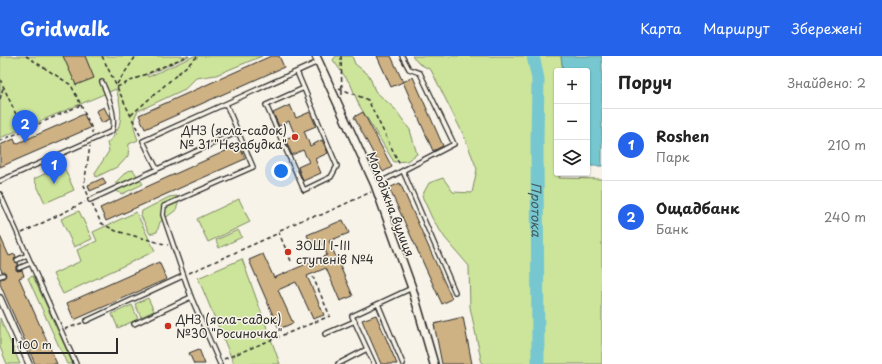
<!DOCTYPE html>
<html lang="uk">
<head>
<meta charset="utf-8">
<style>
	body { margin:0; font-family:"Playpen Sans",sans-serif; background:#f2f2f2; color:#222 }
	.controls { position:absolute; right:12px; top:12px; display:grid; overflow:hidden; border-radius:4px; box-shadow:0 1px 3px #0004 }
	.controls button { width:36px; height:36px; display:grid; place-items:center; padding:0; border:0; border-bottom:1px solid #e0e0e0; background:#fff; color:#222; font:20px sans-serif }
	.scale { position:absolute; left:12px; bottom:10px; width:106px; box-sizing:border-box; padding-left:4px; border:2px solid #2b2b2b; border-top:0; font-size:11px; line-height:14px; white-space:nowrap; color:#2b2b2b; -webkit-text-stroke:3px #f7f3e8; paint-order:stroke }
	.you { position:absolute; left:281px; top:115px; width:14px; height:14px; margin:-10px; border:3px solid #fff; border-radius:50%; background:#1a73e8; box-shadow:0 0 0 6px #1a73e833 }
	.badge { display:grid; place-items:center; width:26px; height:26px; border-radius:50%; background:#2563eb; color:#fff; font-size:13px; font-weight:700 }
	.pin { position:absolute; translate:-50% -33px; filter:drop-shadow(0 1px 2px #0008) }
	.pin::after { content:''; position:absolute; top:21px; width:14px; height:12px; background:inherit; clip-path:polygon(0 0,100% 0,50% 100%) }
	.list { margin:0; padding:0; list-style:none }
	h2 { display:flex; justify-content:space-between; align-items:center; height:52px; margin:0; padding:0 16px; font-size:17px }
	h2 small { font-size:13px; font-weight:400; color:#767676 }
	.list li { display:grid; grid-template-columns:26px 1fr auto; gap:12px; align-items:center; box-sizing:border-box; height:72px; padding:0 16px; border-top:1px solid #e0e0e0 }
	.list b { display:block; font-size:15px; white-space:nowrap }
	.list p { margin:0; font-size:13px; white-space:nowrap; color:#767676 }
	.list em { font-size:13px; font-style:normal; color:#767676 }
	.icon { flex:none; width:22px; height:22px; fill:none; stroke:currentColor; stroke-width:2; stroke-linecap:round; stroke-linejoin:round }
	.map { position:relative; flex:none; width:602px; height:308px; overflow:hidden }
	header { display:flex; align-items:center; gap:24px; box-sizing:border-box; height:56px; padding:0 20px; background:#2563eb; color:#fff }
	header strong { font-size:19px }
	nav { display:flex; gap:22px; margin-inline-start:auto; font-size:14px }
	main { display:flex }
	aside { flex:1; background:#fff }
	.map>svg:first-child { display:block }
</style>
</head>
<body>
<header>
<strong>Gridwalk</strong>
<nav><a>Карта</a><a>Маршрут</a><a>Збережені</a></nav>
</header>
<main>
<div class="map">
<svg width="602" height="308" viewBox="0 0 602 308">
	<rect width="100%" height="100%" fill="#f7f3e8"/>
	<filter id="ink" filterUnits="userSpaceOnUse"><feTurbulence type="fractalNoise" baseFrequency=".025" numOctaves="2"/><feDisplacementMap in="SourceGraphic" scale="8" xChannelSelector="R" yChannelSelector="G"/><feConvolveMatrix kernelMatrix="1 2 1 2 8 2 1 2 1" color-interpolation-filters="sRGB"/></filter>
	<g filter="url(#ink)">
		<g fill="#cde59b" stroke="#7c8863">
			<path d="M0 0H189L147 19 148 21 194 0H262L216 19 196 22 185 33 138 55C131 65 134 73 138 84L129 88 128 100 119 110 96 121 95 117 109 95 107 87C125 73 122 52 116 33L0 82Z"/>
			<path d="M336 0H352L355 8 369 19 375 35 395 53 410 74 417 98 407 105 394 106 359 49 351 29 333 4Z"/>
			<path d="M412 0H561L563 15H557V117H561L559 122 602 123V308H482L470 251 469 210 445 182 432 162 422 140 429 127 443 122 453 136 472 137 477 113 465 82 431 14 418 7Z"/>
			<path d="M63 109 74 134 45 147 34 123Z"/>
			<path d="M133 114 143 128 122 138 116 135V126L127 115Z"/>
			<path d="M177 140 179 145 176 154 160 166 157 176 150 178 141 160 142 155 169 141Z"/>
			<path d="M239 143 250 166 208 186 197 163Z"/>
			<path d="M79 155 92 183 74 191 61 163Z"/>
			<path d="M136 156 155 195 63 238 53 218 81 205 77 194 97 185 93 176Z"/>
			<path d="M238 174 242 181 219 192 216 184Z"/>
			<path d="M242 203 280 308H234L198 222Z"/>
			<path d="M33 220 73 308H67L28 222Z"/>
			<path d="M148 242 154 255 141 261 135 248Z"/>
			<path d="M132 249 138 263 118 272 112 258Z"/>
			<path d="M0 262 20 308H7L0 291Z"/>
		</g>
		<path fill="#76c7d0" stroke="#58898e" d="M561 0H602V110H587V15H563Z"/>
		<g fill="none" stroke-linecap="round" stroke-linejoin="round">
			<path stroke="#76c7d0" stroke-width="13" id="s1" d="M533 0 538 23 537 83 538 308"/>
		</g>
		<g fill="#cfb284" stroke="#2b2b2b">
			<path d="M63 0H85L94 22 76 29Z"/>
			<path d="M271 0H279L284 11 145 73 139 59Z"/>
			<path d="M377 0H391L403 26 391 31Z"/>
			<path d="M413 21 443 90 433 95 403 26Z"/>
			<path d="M290 49 296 62 310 56 316 70 304 75 310 90 322 84 328 97 315 103 321 117 303 125 298 111 309 106 303 94 292 99 285 83 295 79 289 65 279 70 273 57Z"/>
			<path d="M104 51 110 63 102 67 96 55Z"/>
			<path d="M363 56 392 111 383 116 354 61Z"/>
			<path d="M84 58 90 72 0 111V89L14 83 16 88Z"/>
			<path d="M239 89 245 103 106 165 100 152Z"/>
			<path d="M103 122 106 128 90 135 88 129Z"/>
			<path d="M400 127 452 243 442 248 389 132Z"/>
			<path d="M343 164 349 177 329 185 353 240 340 245 326 212 307 220 324 259 313 263 296 226 278 234 293 267 279 273 249 204 263 198 274 222 327 199 323 188 313 192 307 179Z"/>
			<path d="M0 180 9 200 15 198 16 201 14 205 19 208 16 210V214L18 215 22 214 24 220 19 222 57 308H35L0 228V223L4 222 6 219 5 216H2L0 211Z"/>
			<path d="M159 206 167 223 74 264 67 247Z"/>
			<path d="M376 259 397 308H381L362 264Z"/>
			<path d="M463 261 472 308H442L434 268Z"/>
			<path d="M199 293 205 308H194L189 297Z"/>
		</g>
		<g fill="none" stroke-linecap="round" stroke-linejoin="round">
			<defs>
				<g id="service">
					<path d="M297 16 337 110 331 121 304 134 266 49 304 32"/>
					<path d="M157 113 143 85 318 6"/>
					<path d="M403 115 455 236"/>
					<path d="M0 125 112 75C117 61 108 39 102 26"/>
					<path d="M375 129 454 88 420 17 409 13 402 0"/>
					<path d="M0 138 76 308"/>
					<path d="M90 144 238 76"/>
					<path d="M17 204 27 199"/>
					<path d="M19 212 31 207"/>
					<path d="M0 220 3 219"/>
					<path d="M378 248 403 308"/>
					<path d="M86 265 183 220"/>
					<path d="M134 268 191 241"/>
					<path d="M325 278 355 265"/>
					<path d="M220 308 191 241 163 159 164 150 253 111 226 48"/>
					<path d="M338 308 367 293"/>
					<path d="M374 308 352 260 412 232"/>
				</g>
				<path id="pedestrian" d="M0 242 29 308"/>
				<path id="minor" d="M316 0 375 129 412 232 434 308"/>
			</defs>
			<use href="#service" stroke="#2b2b2b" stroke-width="6"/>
			<use href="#pedestrian" stroke="#2b2b2b" stroke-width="8"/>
			<use href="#minor" stroke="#2b2b2b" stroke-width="10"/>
			<g stroke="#2b2b2b" stroke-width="1.5" stroke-dasharray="4 3" stroke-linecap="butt">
				<path d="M102 0 141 81"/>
				<path d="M341 0 342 39"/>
				<path d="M0 23 23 74"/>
				<path d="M117 28 136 0"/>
				<path d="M117 31 187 0"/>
				<path d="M339 32 368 44 400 109"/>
				<path d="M0 43 3 32"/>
				<path d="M81 49 92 73V78"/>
				<path d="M131 59 198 0"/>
				<path d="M0 85 81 49 71 29 26 0"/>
				<path d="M88 139 84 129 90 90"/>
				<path d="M92 148 101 167 116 175 168 189"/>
				<path d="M22 177 85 146"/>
				<path d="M291 205 278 175 309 161 321 159 371 136"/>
				<path d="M189 217 279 177"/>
				<path d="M65 273 82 267"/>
				<path d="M224 303 330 260 313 221"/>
			</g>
			<use href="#service" stroke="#f7f3e8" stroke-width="3.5"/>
			<use href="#pedestrian" stroke="#f7f3e8" stroke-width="5.5"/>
			<use href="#minor" stroke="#f7f3e8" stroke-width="7"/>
		</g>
	</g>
	<g fill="#c8321e" stroke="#f7f3e8" stroke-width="1.5">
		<circle cx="295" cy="81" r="4"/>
		<circle cx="288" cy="196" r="4"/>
		<circle cx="168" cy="270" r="4"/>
	</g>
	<g text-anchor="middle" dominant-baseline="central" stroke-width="3" stroke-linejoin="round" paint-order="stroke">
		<g font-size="12" fill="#2b2b2b" stroke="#f7f3e8" text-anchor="start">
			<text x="287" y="74" text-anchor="end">ДНЗ (ясла-садок)<tspan x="287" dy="14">№ 31 "Незабудка"</tspan></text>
			<text x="296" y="189">ЗОШ І-ІІІ<tspan x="296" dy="14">ступенів №4</tspan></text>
			<text x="176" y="263">ДНЗ (ясла-садок)<tspan x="176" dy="14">№30 "Росиночка"</tspan></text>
		</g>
		<g font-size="12" fill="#2b2b2b" stroke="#f7f3e8">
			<text transform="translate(391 148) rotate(69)">Молодіжна вулиця</text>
		</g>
		<g font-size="13" font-style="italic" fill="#425a5d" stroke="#f7f3e8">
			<text stroke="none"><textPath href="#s1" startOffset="154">Протока</textPath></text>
		</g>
	</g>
</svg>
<div class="controls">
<button>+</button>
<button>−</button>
<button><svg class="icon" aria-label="layers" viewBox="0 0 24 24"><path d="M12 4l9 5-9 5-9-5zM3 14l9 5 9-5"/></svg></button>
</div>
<div class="scale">100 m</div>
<div class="you"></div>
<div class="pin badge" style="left:54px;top:128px">1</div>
<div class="pin badge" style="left:25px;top:87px">2</div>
</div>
<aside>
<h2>Поруч<small>Знайдено: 2</small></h2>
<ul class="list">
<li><span class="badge">1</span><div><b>Roshen</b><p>Парк</p></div><em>210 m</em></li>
<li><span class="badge">2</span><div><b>Ощадбанк</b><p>Банк</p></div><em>240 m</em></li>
</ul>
</aside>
</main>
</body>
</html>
